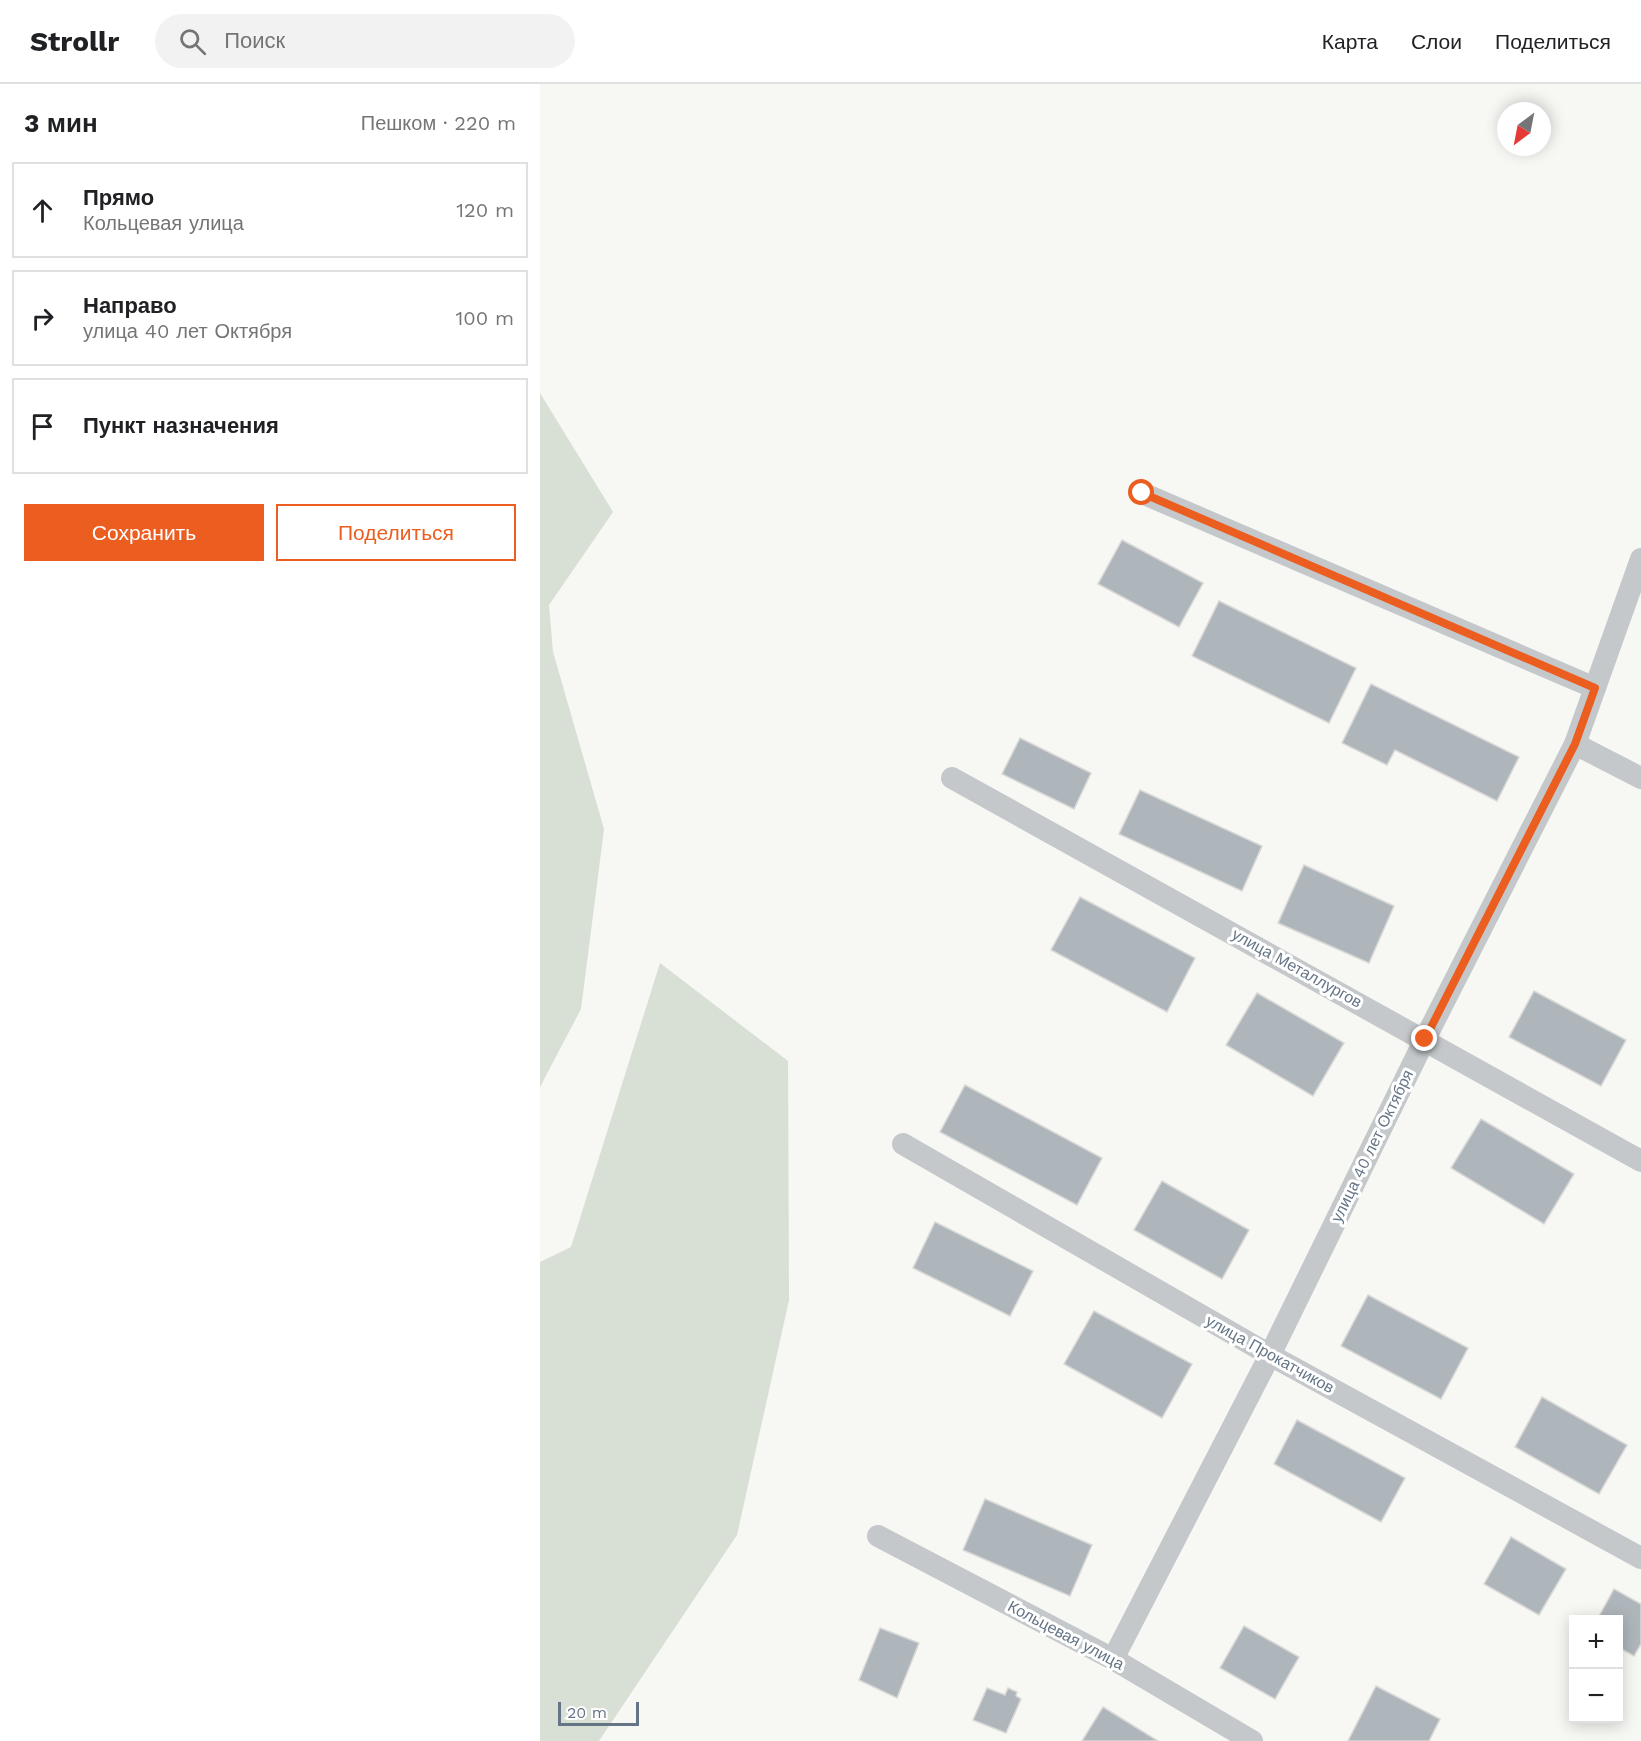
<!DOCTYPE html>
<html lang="ru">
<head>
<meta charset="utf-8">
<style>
	body { margin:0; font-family:"Work Sans",sans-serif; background:#f2f2f2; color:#202124 }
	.controls { position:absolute; right:18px; bottom:18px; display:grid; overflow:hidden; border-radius:0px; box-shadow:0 3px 15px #0003 }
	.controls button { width:54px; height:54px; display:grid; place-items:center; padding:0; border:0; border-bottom:2px solid #e0e0e0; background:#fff; color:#202124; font:30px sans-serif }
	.compass { position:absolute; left:957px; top:18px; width:54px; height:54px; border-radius:50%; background:#fff; box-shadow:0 3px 15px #0003; rotate:212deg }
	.scale { position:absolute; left:18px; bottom:15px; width:81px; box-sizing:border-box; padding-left:6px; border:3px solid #657586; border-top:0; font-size:16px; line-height:21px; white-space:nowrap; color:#657586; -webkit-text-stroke:4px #fff; paint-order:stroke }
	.stop { position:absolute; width:18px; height:18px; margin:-14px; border:4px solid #eb5e20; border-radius:50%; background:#fff }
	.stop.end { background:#eb5e20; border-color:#fff; box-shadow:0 2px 6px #0008 }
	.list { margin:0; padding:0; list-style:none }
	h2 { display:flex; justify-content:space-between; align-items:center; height:78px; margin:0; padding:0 24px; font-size:26px }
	h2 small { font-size:20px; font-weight:400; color:#757577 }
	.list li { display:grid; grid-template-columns:39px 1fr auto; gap:18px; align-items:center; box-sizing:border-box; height:96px; margin:0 12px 12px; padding:0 12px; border:2px solid #e0e0e0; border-radius:0px }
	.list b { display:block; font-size:22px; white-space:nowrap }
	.list p { margin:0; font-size:20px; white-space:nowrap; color:#757577 }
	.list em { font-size:20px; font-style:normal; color:#757577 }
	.actions { display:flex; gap:12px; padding:18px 24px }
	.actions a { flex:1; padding:14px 0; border:2px solid #eb5e20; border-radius:0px; text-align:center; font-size:21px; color:#eb5e20 }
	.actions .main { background:#eb5e20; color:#fff }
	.icon { flex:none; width:33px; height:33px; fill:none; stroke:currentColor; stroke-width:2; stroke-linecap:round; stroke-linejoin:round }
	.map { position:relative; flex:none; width:1101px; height:1657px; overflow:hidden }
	header { display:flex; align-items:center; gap:36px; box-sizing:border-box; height:84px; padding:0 30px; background:#fff; border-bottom:2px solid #e0e0e0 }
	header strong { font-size:28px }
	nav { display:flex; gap:33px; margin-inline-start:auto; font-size:21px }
	.search { width:420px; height:54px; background:#f2f2f2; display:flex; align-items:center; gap:15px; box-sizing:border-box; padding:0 21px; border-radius:33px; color:#757577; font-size:22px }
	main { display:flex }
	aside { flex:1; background:#fff }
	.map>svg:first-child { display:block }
</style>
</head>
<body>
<header>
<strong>Strollr</strong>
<div class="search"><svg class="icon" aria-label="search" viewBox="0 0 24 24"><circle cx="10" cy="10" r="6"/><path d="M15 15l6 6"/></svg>Поиск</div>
<nav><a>Карта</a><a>Слои</a><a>Поделиться</a></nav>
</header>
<main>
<aside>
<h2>3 мин<small>Пешком · 220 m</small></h2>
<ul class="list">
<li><svg class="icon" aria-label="ahead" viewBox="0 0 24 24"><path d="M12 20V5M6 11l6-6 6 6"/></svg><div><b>Прямо</b><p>Кольцевая улица</p></div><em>120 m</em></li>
<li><svg class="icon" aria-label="right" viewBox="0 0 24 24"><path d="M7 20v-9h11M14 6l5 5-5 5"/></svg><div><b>Направо</b><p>улица 40 лет Октября</p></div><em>100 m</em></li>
<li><svg class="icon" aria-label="arrive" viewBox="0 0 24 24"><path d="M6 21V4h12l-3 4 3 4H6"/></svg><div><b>Пункт назначения</b></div></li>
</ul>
<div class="actions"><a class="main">Сохранить</a><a>Поделиться</a></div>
</aside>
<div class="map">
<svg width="1101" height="1657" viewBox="0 0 1101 1657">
	<rect width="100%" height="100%" fill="#f7f7f4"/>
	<g fill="#d8dfd5">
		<path d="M0 309 73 428 9 521 13 568 64 745 41 925 0 1003Z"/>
		<path d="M120 879 248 977 249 1216 197 1451 59 1657H0V1178L31 1163Z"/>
	</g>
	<g fill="#aeb5bb" stroke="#d8d9d6" stroke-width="1.5">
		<path d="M582 456 663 499 639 543 558 500Z"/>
		<path d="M679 517 816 584 789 639 652 572Z"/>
		<path d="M831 600 979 673 957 717 855 666 847 681 802 659Z"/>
		<path d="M480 654 551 689 534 725 462 690Z"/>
		<path d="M600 706 722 762 702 807 579 750Z"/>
		<path d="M764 781 854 822 829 879 738 839Z"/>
		<path d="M540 813 655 874 627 928 511 866Z"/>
		<path d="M994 907 1086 956 1061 1002 969 953Z"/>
		<path d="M717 909 804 959 773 1012 686 961Z"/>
		<path d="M425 1001 562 1074 537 1121 400 1048Z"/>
		<path d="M941 1035 1034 1090 1004 1140 911 1084Z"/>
		<path d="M622 1097 709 1146 682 1195 594 1146Z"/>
		<path d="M395 1138 493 1187 470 1232 373 1184Z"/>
		<path d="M828 1211 928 1264 901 1315 801 1262Z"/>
		<path d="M554 1227 652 1280 622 1334 524 1280Z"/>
		<path d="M1002 1313 1087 1361 1059 1410 975 1363Z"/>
		<path d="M757 1336 865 1394 841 1438 734 1380Z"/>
		<path d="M445 1415 552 1461 530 1512 423 1466Z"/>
		<path d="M971 1453 1026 1485 999 1531 944 1500Z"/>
		<path d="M1074 1505 1101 1520V1560L1094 1572 1078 1563V1536H1057Z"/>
		<path d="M704 1542 759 1573 735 1615 680 1584Z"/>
		<path d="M340 1544 379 1559 357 1614 319 1596Z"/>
		<path d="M836 1602 900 1635 889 1657H808Z"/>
		<path d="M447 1604 465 1611 468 1604 477 1608 476 1612 481 1615 466 1649 433 1636Z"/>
		<path d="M563 1623 618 1657H542Z"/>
	</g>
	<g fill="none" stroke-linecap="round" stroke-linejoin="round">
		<g stroke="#c4c8cb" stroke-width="22">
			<path d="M602 409 1055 604"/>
			<path d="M1035 660 1101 694"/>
			<path d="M412 694 1101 1077"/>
			<path d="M363 1060 730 1271 1101 1474"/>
			<path d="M338 1452 573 1575 712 1657"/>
			<path d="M573 1575 730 1271 885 955 1035 660 1101 475"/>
		</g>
	</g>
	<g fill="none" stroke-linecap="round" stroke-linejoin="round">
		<path stroke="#eb5e20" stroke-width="8" d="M602 409 1055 604 1035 660 885 955"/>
	</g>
	<g text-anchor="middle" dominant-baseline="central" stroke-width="6" stroke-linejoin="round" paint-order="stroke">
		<g font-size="16" fill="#657586" stroke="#fff">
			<text transform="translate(757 884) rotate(29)">улица Металлургов</text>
			<text transform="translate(832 1062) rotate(-64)">улица 40 лет Октября</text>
			<text transform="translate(730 1270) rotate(29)">улица Прокатчиков</text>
			<text transform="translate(526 1551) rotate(28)">Кольцевая улица</text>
		</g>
	</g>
</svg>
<div class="controls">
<button>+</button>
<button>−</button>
</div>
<svg class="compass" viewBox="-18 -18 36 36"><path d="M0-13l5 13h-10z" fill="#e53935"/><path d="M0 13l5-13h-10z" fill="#757577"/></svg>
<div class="scale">20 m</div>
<div class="stop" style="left:602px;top:409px"></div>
<div class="stop end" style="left:885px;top:955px"></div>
</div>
</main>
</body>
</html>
